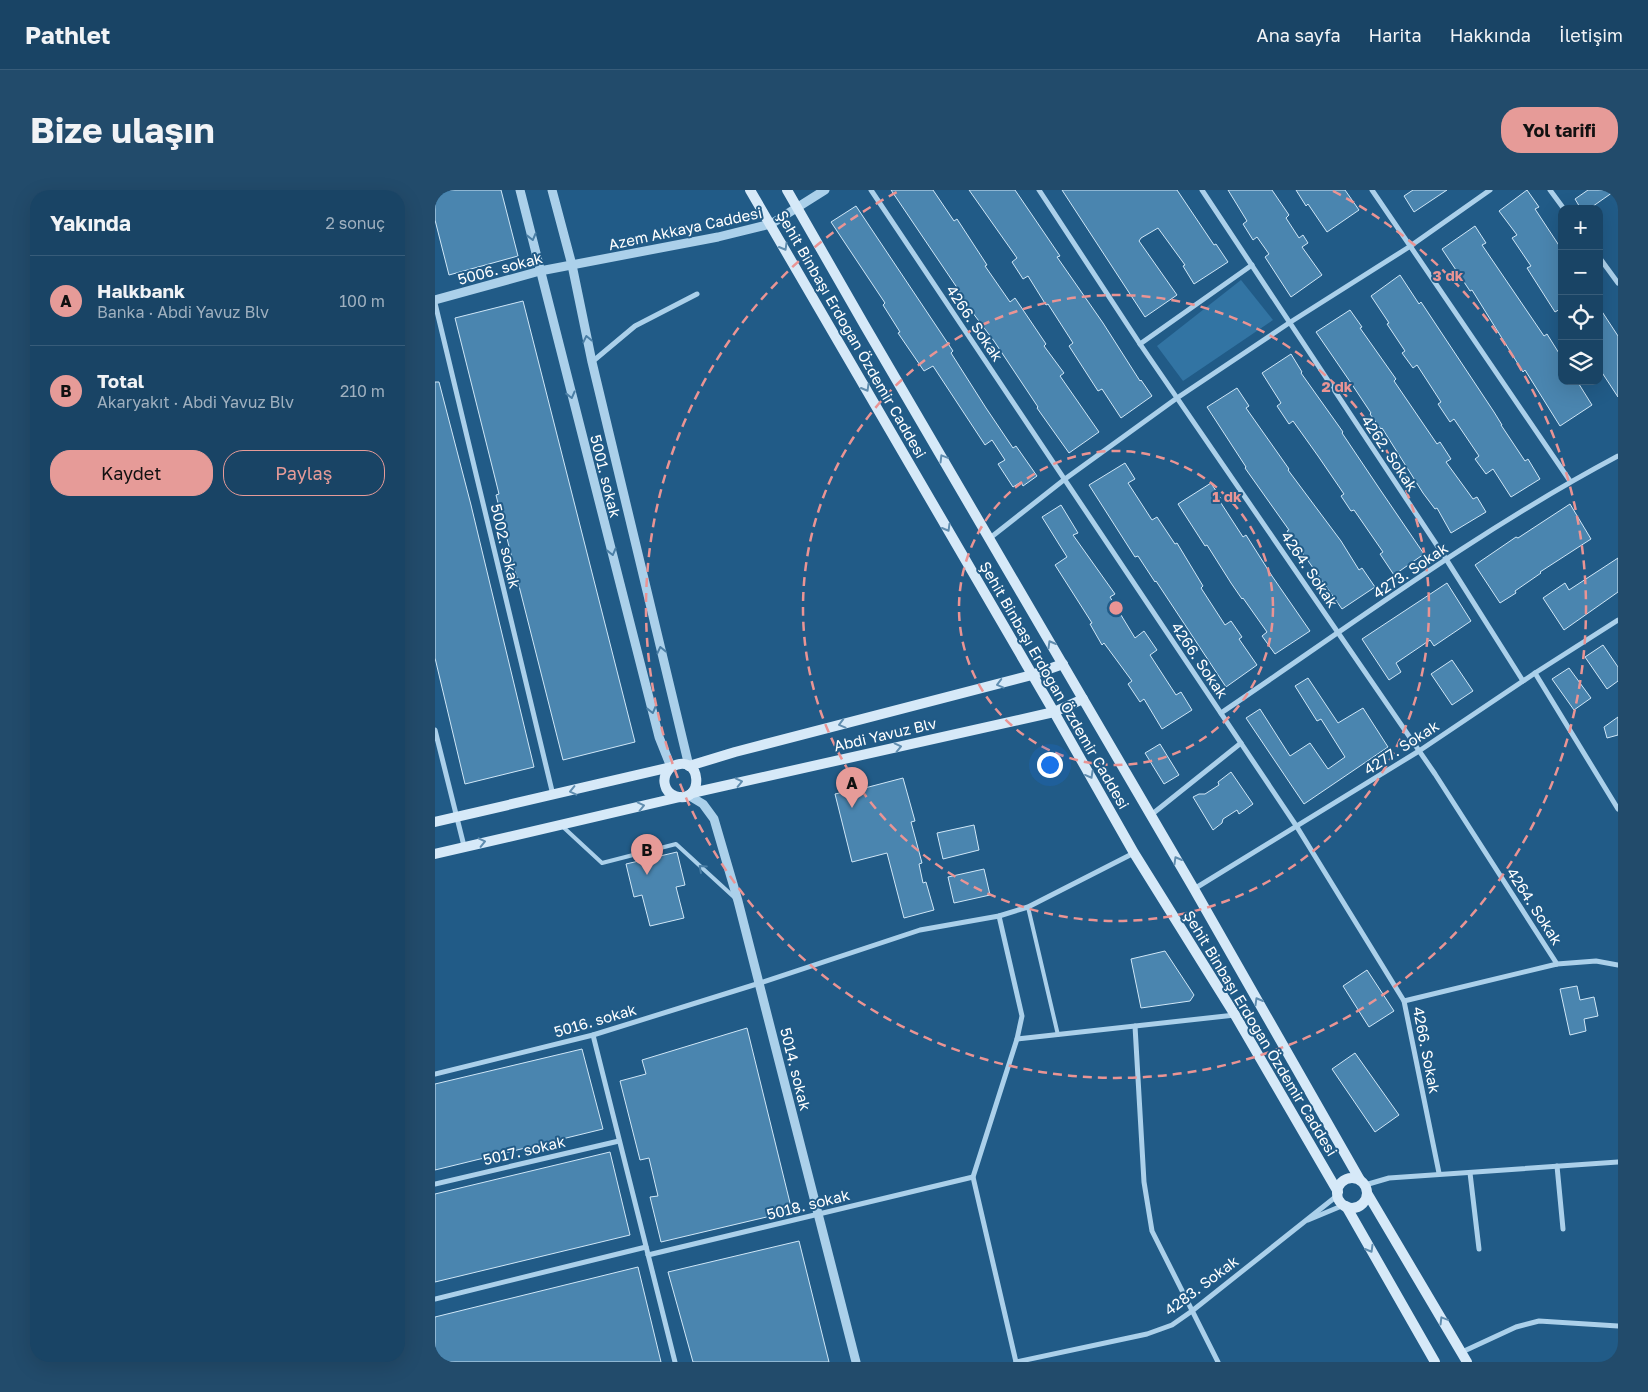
<!DOCTYPE html>
<html lang="tr">
<head>
<meta charset="utf-8">
<style>
	body { margin:0; font-family:"Golos Text",sans-serif; background:#224b6b; color:#f1f3f6 }
	.controls { position:absolute; right:15px; top:15px; display:grid; overflow:hidden; border-radius:10px; box-shadow:0 5px 20px #0002 }
	.controls button { width:45px; height:45px; display:grid; place-items:center; padding:0; border:0; border-bottom:1px solid #375c79; background:#194465; color:#f1f3f6; font:25px sans-serif }
	.you { position:absolute; left:614px; top:574px; width:18px; height:18px; margin:-12px; border:4px solid #fff; border-radius:50%; background:#1a73e8; box-shadow:0 0 0 8px #1a73e833 }
	.badge { display:grid; place-items:center; width:32px; height:32px; border-radius:50%; background:#e69b98; color:#111; font-size:16px; font-weight:700 }
	.pin { position:absolute; translate:-50% -41px; filter:drop-shadow(0 1px 2px #0008) }
	.pin::after { content:''; position:absolute; top:26px; width:18px; height:15px; background:inherit; clip-path:polygon(0 0,100% 0,50% 100%) }
	.list { margin:0; padding:0; list-style:none }
	h2 { display:flex; justify-content:space-between; align-items:center; height:65px; margin:0; padding:0 20px; font-size:21px }
	h2 small { font-size:16px; font-weight:400; color:#9fb0bf }
	.list li { display:grid; grid-template-columns:32px 1fr auto; gap:15px; align-items:center; box-sizing:border-box; height:90px; padding:0 20px; border-top:1px solid #375c79 }
	.list b { display:block; font-size:19px; white-space:nowrap }
	.list p { margin:0; font-size:16px; white-space:nowrap; color:#9fb0bf }
	.list em { font-size:16px; font-style:normal; color:#9fb0bf }
	.actions { display:flex; gap:10px; padding:15px 20px }
	.actions a { flex:1; padding:11px 0; border:1px solid #e69b98; border-radius:20px; text-align:center; font-size:18px; color:#e69b98 }
	.actions .main { background:#e69b98; color:#111 }
	.icon { flex:none; width:28px; height:28px; fill:none; stroke:currentColor; stroke-width:2; stroke-linecap:round; stroke-linejoin:round }
	.map { position:relative; flex:none; width:1183px; height:1172px; overflow:hidden; border-radius:20px }
	header { display:flex; align-items:center; gap:30px; box-sizing:border-box; height:70px; padding:0 25px; background:#194465; border-bottom:1px solid #375c79 }
	header strong { font-size:24px }
	nav { display:flex; gap:28px; margin-inline-start:auto; font-size:18px }
	.intro { display:flex; align-items:center; justify-content:space-between; box-sizing:border-box; height:120px; padding:0 30px }
	h1 { margin:0; font-size:35px }
	.button { padding:12px 22px; border-radius:20px; background:#e69b98; color:#111; font-size:18px; font-weight:700 }
	main { display:flex; gap:30px; padding:0 30px }
	aside { flex:1; background:#194465; border-radius:20px; box-shadow:0 5px 20px #0002 }
	.map>svg:first-child { display:block }
</style>
</head>
<body>
<header>
<strong>Pathlet</strong>
<nav><a>Ana sayfa</a><a>Harita</a><a>Hakkında</a><a>İletişim</a></nav>
</header>
<div class="intro"><h1>Bize ulaşın</h1><a class="button">Yol tarifi</a></div>
<main>
<aside>
<h2>Yakında<small>2 sonuç</small></h2>
<ul class="list">
<li><span class="badge">A</span><div><b>Halkbank</b><p>Banka · Abdi Yavuz Blv</p></div><em>100 m</em></li>
<li><span class="badge">B</span><div><b>Total</b><p>Akaryakıt · Abdi Yavuz Blv</p></div><em>210 m</em></li>
</ul>
<div class="actions"><a class="main">Kaydet</a><a>Paylaş</a></div>
</aside>
<div class="map">
<svg width="1183" height="1172" viewBox="0 0 1183 1172">
	<rect width="100%" height="100%" fill="#215b87"/>
	<path fill="#3274a3" d="M806 90 838 130 748 191 722 156Z"/>
	<g fill="#4a85af" stroke="#d0e7f7">
		<path d="M0 0H66L83 66 14 85 0 30Z"/>
		<path d="M456 0H498L519 31 522 29 552 75 550 76 575 112 580 108 611 154 609 156 629 183 625 186 664 242 634 263 602 218 603 217 559 151 525 106 527 105Z"/>
		<path d="M534 0H580L625 66 622 67 668 133 705 191 706 190 717 206 686 228 667 199 663 201 634 156 638 153 613 114 611 115 593 86 588 89 577 72 582 68Z"/>
		<path d="M627 0H742L779 55 781 54 793 72 759 94 748 76 750 75 723 38 706 48 704 51 742 105 710 127Z"/>
		<path d="M793 0H837L854 25 851 28 864 48 868 45 873 53 867 57 887 85 856 107 830 67 834 64 822 47 818 50 808 34 812 31Z"/>
		<path d="M861 0H910L924 20 892 42 873 14 871 16Z"/>
		<path d="M978 0H1012L979 22 969 6Z"/>
		<path d="M1092 0 1104 17 1100 19 1127 60V118L1120 122 1092 78 1096 76 1077 48 1082 45 1064 21Z"/>
		<path d="M1153 0H1181L1154 19H1146L1140 9Z"/>
		<path d="M421 16 518 161 516 163 551 218 578 258 581 256 602 286 588 296 586 292 578 297 563 274 570 270 557 250 550 255 498 176 489 181 463 143 465 142 448 115 450 113 396 32Z"/>
		<path d="M1040 36 1051 53 1047 55 1109 146 1112 144 1127 168V191H1142L1157 215 1125 236 1090 180 1088 182 1037 100 1035 101 1007 59Z"/>
		<path d="M965 85 984 114 986 112 1059 222 1067 235H1066L1090 271 1093 269 1105 289 1076 307 1058 279 1051 284 1040 269 1044 266 1019 229 1015 232 1003 214 1006 212 982 175 978 178 967 163 970 161 952 134 954 133 936 106Z"/>
		<path d="M88 111 200 552 128 570 61 305 64 304 20 128Z"/>
		<path d="M1164 117 1183 146V207L1164 178Z"/>
		<path d="M915 120 927 137 925 138 961 189 959 191 1002 254 1005 252 1016 269 1011 272 1038 309 1042 307 1051 322 1016 343 1002 318 1000 319 988 303 947 238 946 239 935 224 936 223 918 196 881 142Z"/>
		<path d="M856 164 867 182 866 183 908 242 907 243 946 301 989 364 959 385 945 364 948 362 919 320 916 321 906 306 909 304 883 266 858 231 854 234 842 216 846 213 827 183Z"/>
		<path d="M0 192H4L36 315 99 577 30 594 0 468Z"/>
		<path d="M802 198 814 216 811 218 854 279 853 280 906 351 924 380 927 378 940 397 907 419 852 341 854 340 810 278 811 277 772 217Z"/>
		<path d="M690 273 700 289 693 293 717 330 722 327 740 354 742 353 768 396 766 398 790 435 796 431 807 447 804 449 822 475 791 497 721 391 720 392 703 366 700 367 654 295Z"/>
		<path d="M776 293 786 309 784 310 808 347 811 345 837 386 875 441 840 464 827 446 832 442 808 408 807 409 796 393 772 355 770 356 743 314Z"/>
		<path d="M1135 314 1156 349 1105 382 1106 383 1080 401 1081 403 1065 413 1040 375 1081 347 1083 348Z"/>
		<path d="M626 315 643 343 638 345 680 404 675 407 700 448 709 441 722 460 715 465 741 505 746 502 757 520 727 539 709 509 705 512 693 494 697 491 669 453 667 455 655 434 657 433 620 375 632 367 607 327Z"/>
		<path d="M1183 368V402L1129 440 1108 408 1130 393 1134 400Z"/>
		<path d="M1012 393 1036 431 999 456 995 450 961 473 966 482 954 490 927 449Z"/>
		<path d="M1168 455 1183 477V491L1172 499 1150 467Z"/>
		<path d="M1017 470 1038 501 1017 515 996 484Z"/>
		<path d="M1134 478 1156 508 1139 520 1117 489Z"/>
		<path d="M873 488 903 533 928 518 953 557 869 614 811 528 825 519 855 566 875 553 893 579 910 567 886 529 882 531 860 496Z"/>
		<path d="M1183 527V545L1172 548 1169 537Z"/>
		<path d="M725 554 744 585 729 594 710 563Z"/>
		<path d="M796 582 818 614 804 624 802 620 788 629 787 633 778 640 758 607 764 604H770L784 595 783 592Z"/>
		<path d="M468 588 480 631 476 632 487 673 484 674 488 693 491 692 499 720 469 728 452 663 417 672 400 604 426 598V599Z"/>
		<path d="M539 635 544 660 508 669 502 643Z"/>
		<path d="M242 662 250 695 241 697 249 728 215 736 207 705 199 707 191 674Z"/>
		<path d="M549 679 555 705 519 713 513 687Z"/>
		<path d="M730 761 759 805 755 811 706 818 696 769Z"/>
		<path d="M932 780 959 821 934 837 908 796Z"/>
		<path d="M1142 796 1145 810 1159 807 1163 826 1149 829 1151 841 1135 845 1125 799Z"/>
		<path d="M312 838 357 1021 226 1052 215 1007 223 1006 214 968 205 970 185 891 211 884 207 870Z"/>
		<path d="M147 859 168 939 0 980V894Z"/>
		<path d="M920 863 964 925 940 942 897 879Z"/>
		<path d="M175 962 195 1045 0 1092V1004Z"/>
		<path d="M364 1051 394 1172H258L233 1082Z"/>
		<path d="M203 1077 226 1172H0V1127Z"/>
	</g>
	<g fill="none" stroke-linecap="round" stroke-linejoin="round">
		<g stroke="#abd0ea" stroke-width="4">
			<path d="M127 636 167 673 241 654 300 708"/>
			<path d="M593 717 623 845"/>
		</g>
		<g stroke="#abd0ea" stroke-width="5">
			<path d="M436 0 862 637 969 811 1004 983"/>
			<path d="M604 0 705 154 1000 584 1122 774"/>
			<path d="M767 0 1011 369 1088 491"/>
			<path d="M937 0 1135 291"/>
			<path d="M1115 0 1129 19"/>
			<path d="M1164 67 1183 93"/>
			<path d="M0 113 118 605"/>
			<path d="M705 154 817 75"/>
			<path d="M157 172 200 136 262 104"/>
			<path d="M555 348 630 289 742 208 854 133 974 57 1055 0"/>
			<path d="M1100 483 1183 619"/>
			<path d="M786 523C916 435 1044 340 1183 266"/>
			<path d="M0 540 29 656"/>
			<path d="M716 625 806 553"/>
			<path d="M759 699 984 561 1100 483 1183 430"/>
			<path d="M564 726 587 826 582 849 538 987 581 1172"/>
			<path d="M969 811 1122 774 1161 771 1183 775"/>
			<path d="M700 836 709 992 717 1041 783 1172"/>
			<path d="M158 845 240 1172"/>
			<path d="M582 849 800 825"/>
			<path d="M0 884 158 845 325 793 485 740 564 726 593 717 699 663"/>
			<path d="M1122 976 1128 1039"/>
			<path d="M1035 983 1044 1059"/>
			<path d="M0 994 184 951"/>
			<path d="M930 995 954 988 1183 972"/>
			<path d="M873 1030 909 1015"/>
			<path d="M213 1065 538 987"/>
			<path d="M0 1109 211 1057"/>
			<path d="M1027 1162 1081 1137 1104 1131 1183 1136"/>
			<path d="M581 1172 712 1144 737 1135 757 1121 903 1005"/>
		</g>
		<g stroke="#abd0ea" stroke-width="9">
			<path d="M85 0 224 547 236 577"/>
			<path d="M117 0 137 75 157 172 254 576"/>
			<path d="M0 110 105 81 283 47 336 34 390 0"/>
			<path d="M253 605 268 614 279 629 303 711 421 1172"/>
		</g>
		<g stroke="#d6e9f8" stroke-width="10">
			<path d="M315 0 619 522 699 663 800 825 903 1002"/>
			<path d="M352 0 430 136 759 699 925 990"/>
			<path d="M254 576 300 562 597 485 628 474"/>
			<path d="M257 603 619 522 648 509"/>
			<path d="M0 632 236 577C268 560 270 616 240 606 235 604 231 600 230 595 228 588 231 582 236 577"/>
			<path d="M0 664 245 607"/>
			<circle cx="917" cy="1003" r="15"/>
			<path d="M932 1003 1032 1172"/>
			<path d="M911 1016 1000 1172"/>
		</g>
	</g>
	<defs><path id="oneway-chevron" d="M-2-3.5L2.5 0L-2 3.5" fill="none" stroke-width="1.6" stroke-linecap="round" stroke-linejoin="round" transform="scale(1.25)"/></defs>
	<g stroke="#4a7ea5">
		<use href="#oneway-chevron" transform="translate(97 47) rotate(76)"/>
		<use href="#oneway-chevron" transform="translate(152 149) rotate(-102)"/>
		<use href="#oneway-chevron" transform="translate(136 205) rotate(76)"/>
		<use href="#oneway-chevron" transform="translate(177 362) rotate(76)"/>
		<use href="#oneway-chevron" transform="translate(226 460) rotate(-103)"/>
		<use href="#oneway-chevron" transform="translate(217 520) rotate(76)"/>
		<use href="#oneway-chevron" transform="translate(267 678) rotate(-138)"/>
	</g>
	<g stroke="#608daf">
		<use href="#oneway-chevron" transform="translate(349 57) rotate(60)"/>
		<use href="#oneway-chevron" transform="translate(431 198) rotate(60)"/>
		<use href="#oneway-chevron" transform="translate(508 268) rotate(-121)"/>
		<use href="#oneway-chevron" transform="translate(512 338) rotate(60)"/>
		<use href="#oneway-chevron" transform="translate(616 454) rotate(-120)"/>
		<use href="#oneway-chevron" transform="translate(565 494) rotate(165)"/>
		<use href="#oneway-chevron" transform="translate(407 534) rotate(165)"/>
		<use href="#oneway-chevron" transform="translate(463 557) rotate(-13)"/>
		<use href="#oneway-chevron" transform="translate(655 585) rotate(61)"/>
		<use href="#oneway-chevron" transform="translate(304 592) rotate(-13)"/>
		<use href="#oneway-chevron" transform="translate(138 601) rotate(167)"/>
		<use href="#oneway-chevron" transform="translate(206 616) rotate(-13)"/>
		<use href="#oneway-chevron" transform="translate(47 652) rotate(-13)"/>
		<use href="#oneway-chevron" transform="translate(742 670) rotate(-120)"/>
		<use href="#oneway-chevron" transform="translate(823 811) rotate(-120)"/>
		<use href="#oneway-chevron" transform="translate(935 1059) rotate(60)"/>
		<use href="#oneway-chevron" transform="translate(1008 1130) rotate(-121)"/>
	</g>
	<g fill="none" stroke="#ea9494" stroke-width="2.5" stroke-dasharray="9 6">
		<circle cx="681" cy="418" r="157"/>
		<circle cx="681" cy="418" r="313"/>
		<path d="M898 1A470 470 0 1 1 464 1"/>
	</g>
	<g text-anchor="middle" dominant-baseline="central" stroke-width="4" stroke-linejoin="round" paint-order="stroke">
		<g font-size="15" fill="#fff" stroke="#215b87">
			<text transform="translate(250 38) rotate(-12)">Azem Akkaya Caddesi</text>
			<text transform="translate(65 78) rotate(-15)">5006. sokak</text>
			<text transform="translate(540 133) rotate(56)">4266. Sokak</text>
			<text transform="translate(417 144) rotate(60)">Şehit Binbaşı Erdoğan Özdemir Caddesi</text>
			<text transform="translate(955 263) rotate(56)">4262. Sokak</text>
			<text transform="translate(171 286) rotate(76)">5001. sokak</text>
			<text transform="translate(71 356) rotate(77)">5002. sokak</text>
			<text transform="translate(875 379) rotate(56)">4264. Sokak</text>
			<text transform="translate(975 380) rotate(-34)">4273. Sokak</text>
			<text transform="translate(765 470) rotate(56)">4266. Sokak</text>
			<text transform="translate(620 495) rotate(60)">Şehit Binbaşı Erdoğan Özdemir Caddesi</text>
			<text transform="translate(450 544) rotate(-13)">Abdi Yavuz Blv</text>
			<text transform="translate(966 557) rotate(-33)">4277. Sokak</text>
			<text transform="translate(1100 716) rotate(57)">4264. Sokak</text>
			<text transform="translate(160 830) rotate(-16)">5016. sokak</text>
			<text transform="translate(826 843) rotate(59)">Şehit Binbaşı Erdoğan Özdemir Caddesi</text>
			<text transform="translate(992 860) rotate(79)">4266. Sokak</text>
			<text transform="translate(361 879) rotate(76)">5014. sokak</text>
			<text transform="translate(89 960) rotate(-13)">5017. sokak</text>
			<text transform="translate(373 1014) rotate(-14)">5018. sokak</text>
			<text transform="translate(766 1095) rotate(-37)">4283. Sokak</text>
		</g>
	</g>
	<circle cx="681" cy="418" r="8" fill="#ea9494" stroke="#215b87" stroke-width="2.5"/>
	<g font-size="15" text-anchor="middle" font-weight="bold" fill="#ea9494" stroke="#215b87" stroke-width="4" stroke-linejoin="round" paint-order="stroke">
		<text x="1013" y="91">3 dk</text>
		<text x="902" y="202">2 dk</text>
		<text x="792" y="312">1 dk</text>
	</g>
</svg>
<div class="controls">
<button>+</button>
<button>−</button>
<button><svg class="icon" aria-label="locate" viewBox="0 0 24 24"><circle cx="12" cy="12" r="6"/><path d="M12 2v4M12 18v4M2 12h4M18 12h4"/></svg></button>
<button><svg class="icon" aria-label="layers" viewBox="0 0 24 24"><path d="M12 4l9 5-9 5-9-5zM3 14l9 5 9-5"/></svg></button>
</div>
<div class="you"></div>
<div class="pin badge" style="left:417px;top:618px">A</div>
<div class="pin badge" style="left:212px;top:685px">B</div>
</div>
</main>
</body>
</html>
